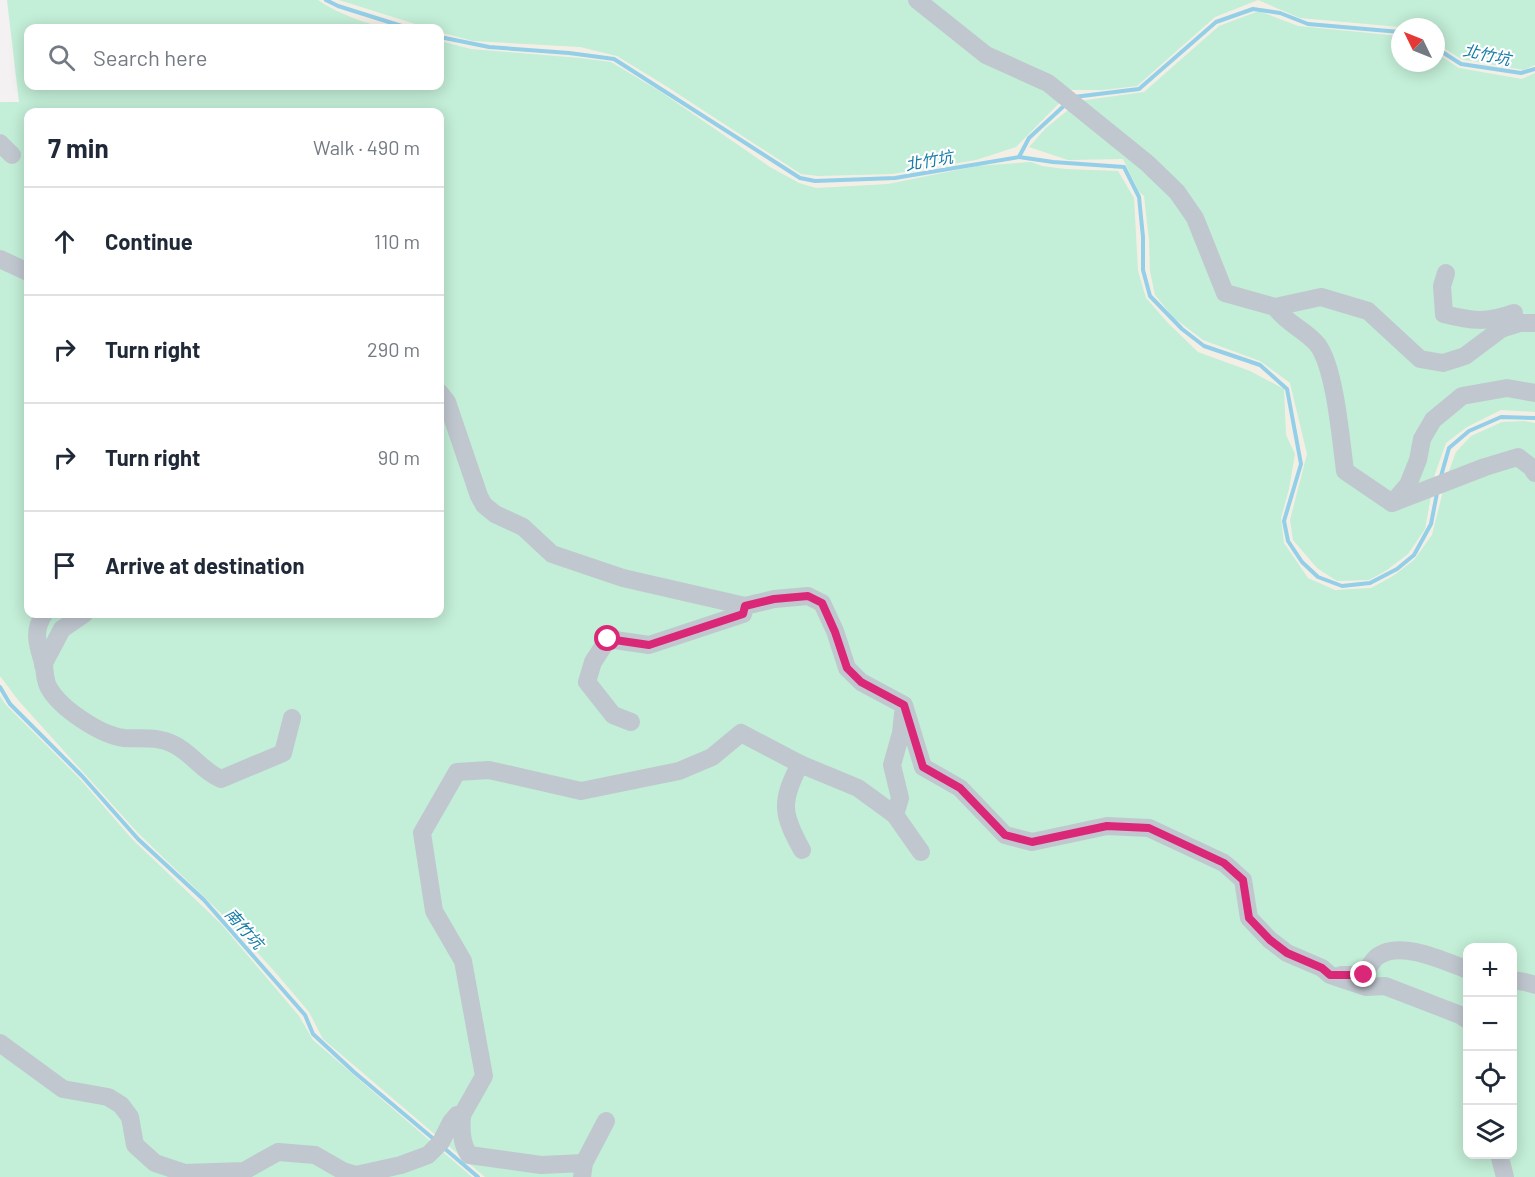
<!DOCTYPE html>
<html lang="en">
<head>
<meta charset="utf-8">
<style>
	body { margin:0; font-family:Barlow,"Noto Sans TC",sans-serif; background:#f6f6f7; color:#1f2937 }
	.controls { position:absolute; right:18px; bottom:18px; display:grid; overflow:hidden; border-radius:12px; box-shadow:0 3px 15px #0003 }
	.controls button { width:54px; height:54px; display:grid; place-items:center; padding:0; border:0; border-bottom:2px solid #e0e1e3; background:#fff; color:#1f2937; font:30px sans-serif }
	.compass { position:absolute; left:1391px; top:18px; width:54px; height:54px; border-radius:50%; background:#fff; box-shadow:0 3px 15px #0003; rotate:313deg }
	.stop { position:absolute; width:18px; height:18px; margin:-14px; border:4px solid #db2777; border-radius:50%; background:#fff }
	.stop.end { background:#db2777; border-color:#fff; box-shadow:0 2px 6px #0008 }
	.list { margin:0; padding:0; list-style:none }
	h2 { display:flex; justify-content:space-between; align-items:center; height:78px; margin:0; padding:0 24px; font-size:26px }
	h2 small { font-size:20px; font-weight:400; color:#747a83 }
	.list li { display:grid; grid-template-columns:39px 1fr auto; gap:18px; align-items:center; box-sizing:border-box; height:108px; padding:0 24px; border-top:2px solid #e0e1e3 }
	.list b { display:block; font-size:22px; white-space:nowrap }
	.list em { font-size:20px; font-style:normal; color:#747a83 }
	.icon { flex:none; width:33px; height:33px; fill:none; stroke:currentColor; stroke-width:2; stroke-linecap:round; stroke-linejoin:round }
	.map { position:relative; flex:none; width:1535px; height:1177px; overflow:hidden }
	.search { position:absolute; background:#fff; box-shadow:0 3px 15px #0003; left:24px; top:24px; width:420px; height:66px; display:flex; align-items:center; gap:15px; box-sizing:border-box; padding:0 21px; border-radius:12px; color:#747a83; font-size:22px }
	.panel { position:absolute; background:#fff; box-shadow:0 3px 15px #0003; left:24px; top:108px; width:420px; height:510px; border-radius:12px }
	.map>svg:first-child { display:block }
</style>
</head>
<body>
<div class="map">
<svg width="1535" height="1177" viewBox="0 0 1535 1177">
	<rect width="100%" height="100%" fill="#f3f1f1"/>
	<path fill="#c3eed7" fill-rule="evenodd" d="M7 0H1535V1177H0V102H19ZM1400 27H1436V63H1400ZM28 28H440V86H28ZM28 112H440V614H28ZM1468 948H1512V1154H1468Z"/>
	<g fill="#f3efe4">
		<path d="M318 0H339L428 28C417 29 406 29 394 28 372 27 336 13 318 0Z"/>
		<path d="M1258 0 1300 18 1400 27V36L1298 26 1259 11 1219 26 1144 92 1079 101 1046 128 1029 147 1068 160 1123 159 1139 192 1144 196 1149 240 1150 271 1155 295 1173 317 1203 340 1260 361 1290 383 1307 454 1290 520 1293 540 1317 568 1337 581 1369 580 1387 570 1408 554 1425 529 1435 474 1446 443 1467 427 1501 410 1535 412V423L1524 421 1502 422 1471 436 1456 452 1446 479 1432 535 1414 560 1393 576 1371 588 1335 590 1308 578 1284 543 1281 518 1289 489 1295 454 1286 435 1284 389 1250 371 1198 352 1168 323 1146 298 1138 271 1134 198 1118 171 1065 169 1042 166 1031 162 977 166 888 184 816 188 799 183 770 167 661 92 611 62 580 58 471 49 440 41V32L473 41 580 47 617 56 666 86 801 174 818 176 892 174 976 160 1016 147 1072 90H1103L1137 86 1215 17Z"/>
		<path d="M1436 43 1461 59 1524 70 1535 65V73L1522 79 1459 68 1436 53Z"/>
		<path d="M0 676 18 700 138 833 226 918 275 972 309 1012 323 1039 485 1177H472L313 1040 299 1016 221 924 132 839 79 778 6 705 0 696Z"/>
	</g>
	<g fill="none" stroke-linecap="round" stroke-linejoin="round">
		<g stroke="#93cfe8" stroke-width="4">
			<path d="M326 0 338 6 408 28"/>
			<path d="M440 37 489 47 569 53 614 59 800 178 815 181 895 178 1019 157 1029 138 1066 104"/>
			<path d="M1436 48 1461 64 1521 73 1535 69"/>
			<path d="M1074 97 1139 89 1216 22 1253 9 1280 13 1308 24 1400 32"/>
			<path d="M1019 157 1053 162 1124 167 1139 197 1143 237V270L1150 296 1182 329 1204 346 1260 365 1287 389 1301 464 1284 521 1288 541 1302 562 1318 577 1342 586 1370 583 1397 569 1414 555 1431 524 1437 493"/>
			<path d="M1441 476 1449 448 1469 431 1501 417 1535 418"/>
			<path d="M0 687 10 704 82 776 138 839 204 900 305 1015 313 1034 354 1072 436 1141"/>
			<path d="M444 1148 478 1177"/>
		</g>
		<g stroke="#c0c7cf" stroke-width="18">
			<path d="M917 0 986 55 1048 83 1147 163 1177 192 1195 218 1225 293 1275 307 1321 297 1368 311 1420 359 1443 363 1465 356 1501 329 1520 323H1535"/>
			<path d="M0 143 12 155"/>
			<path d="M0 259 28 272"/>
			<path d="M1446 273 1442 286 1444 314C1471 321 1487 323 1514 313"/>
			<path d="M1275 307C1286 323 1305 330 1317 344 1335 366 1341 441 1345 471L1392 503 1485 467 1518 457 1531 467 1535 473"/>
			<path d="M440 393 447 402 479 496 484 505 495 514 523 527 552 554 623 578 745 606 774 599 808 596 822 603 835 631 847 668 861 682 904 705 923 767 960 788 1005 835 1032 842 1107 826 1149 828 1224 863 1243 880 1249 918 1270 940 1287 953 1322 968 1330 975 1366 987 1385 986 1460 1015 1468 1020"/>
			<path d="M1395 500 1408 485 1418 460 1422 439 1433 420 1462 396 1507 388 1535 393"/>
			<path d="M44 614C32 632 38 646 44 666 45 673 45 682 49 688 60 708 100 735 124 738 141 739 157 736 173 744 192 753 202 771 221 779L283 753 292 718"/>
			<path d="M43 665 62 629 84 614"/>
			<path d="M631 722 613 715 587 682 593 662 608 639 649 645 743 614 745 606"/>
			<path d="M800 764C780 802 782 814 802 850"/>
			<path d="M895 815 921 852"/>
			<path d="M1341 975H1364C1368 969 1372 960 1378 956 1401 940 1444 961 1468 970"/>
			<path d="M1512 980 1525 982 1535 985"/>
			<path d="M0 1043 63 1089 108 1097 121 1105 130 1117 135 1145 155 1163 185 1173 244 1171 278 1152 315 1155 343 1171 356 1175 401 1165 428 1155 441 1142 451 1122 457 1115H462C461 1129 461 1143 469 1155L541 1165 584 1163"/>
			<path d="M462 1115 484 1076 463 961 434 911 422 833 457 772 489 770 581 791 679 771 712 757 741 733 800 764 858 788 895 815 900 798 892 765 901 733 903 714"/>
			<path d="M1499 1154 1505 1177"/>
			<path d="M582 1177 584 1163 606 1121"/>
		</g>
	</g>
	<g fill="none" stroke-linecap="round" stroke-linejoin="round">
		<path stroke="#db2777" stroke-width="8" d="M608 639 649 645 743 614 745 606 774 599 808 596 822 603 835 632 847 668 861 682 904 705 923 767 960 788 1005 835 1032 842 1107 826 1149 828 1224 863 1243 880 1249 918 1270 940 1287 953 1322 968 1330 975H1364"/>
	</g>
	<g text-anchor="middle" dominant-baseline="central" stroke-width="4.5" stroke-linejoin="round" paint-order="stroke">
		<g font-size="16" font-style="italic" fill="#147ba6" stroke="#fff">
			<text transform="translate(1487 54) rotate(12)">北竹坑</text>
			<text transform="translate(929 160) rotate(-10)">北竹坑</text>
			<text transform="translate(245 928) rotate(48)">南竹坑</text>
		</g>
	</g>
</svg>
<div class="controls">
<button>+</button>
<button>−</button>
<button><svg class="icon" aria-label="locate" viewBox="0 0 24 24"><circle cx="12" cy="12" r="6"/><path d="M12 2v4M12 18v4M2 12h4M18 12h4"/></svg></button>
<button><svg class="icon" aria-label="layers" viewBox="0 0 24 24"><path d="M12 4l9 5-9 5-9-5zM3 14l9 5 9-5"/></svg></button>
</div>
<svg class="compass" viewBox="-18 -18 36 36"><path d="M0-13l5 13h-10z" fill="#e53935"/><path d="M0 13l5-13h-10z" fill="#747a83"/></svg>
<div class="stop" style="left:608px;top:639px"></div>
<div class="stop end" style="left:1364px;top:975px"></div>
<div class="search"><svg class="icon" aria-label="search" viewBox="0 0 24 24"><circle cx="10" cy="10" r="6"/><path d="M15 15l6 6"/></svg>Search here</div>
<section class="panel">
<h2>7 min<small>Walk · 490 m</small></h2>
<ul class="list">
<li><svg class="icon" aria-label="ahead" viewBox="0 0 24 24"><path d="M12 20V5M6 11l6-6 6 6"/></svg><div><b>Continue</b></div><em>110 m</em></li>
<li><svg class="icon" aria-label="right" viewBox="0 0 24 24"><path d="M7 20v-9h11M14 6l5 5-5 5"/></svg><div><b>Turn right</b></div><em>290 m</em></li>
<li><svg class="icon" aria-label="right" viewBox="0 0 24 24"><path d="M7 20v-9h11M14 6l5 5-5 5"/></svg><div><b>Turn right</b></div><em>90 m</em></li>
<li><svg class="icon" aria-label="arrive" viewBox="0 0 24 24"><path d="M6 21V4h12l-3 4 3 4H6"/></svg><div><b>Arrive at destination</b></div></li>
</ul>
</section>
</div>
</body>
</html>
